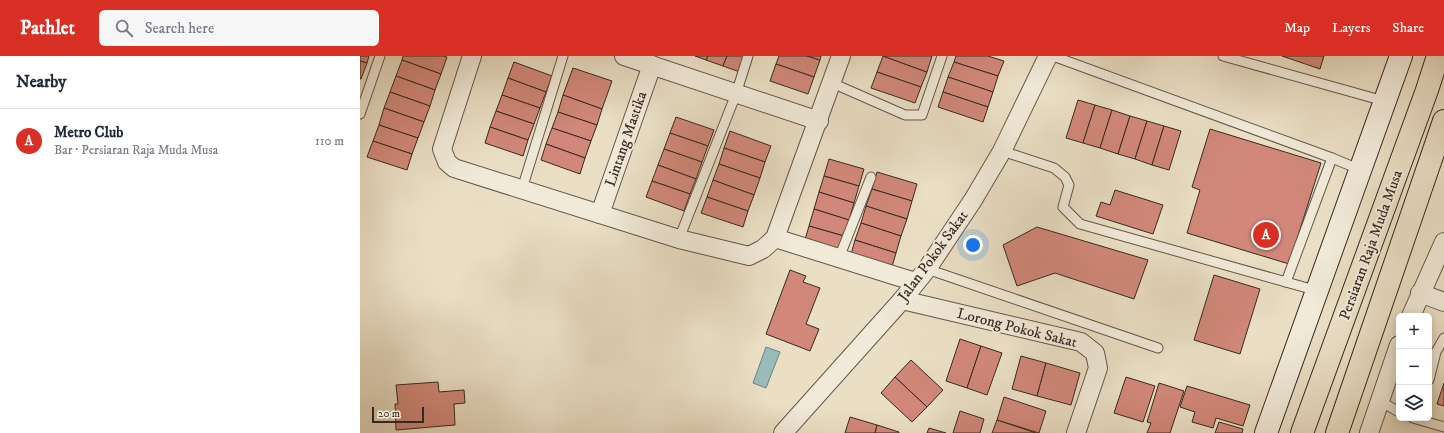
<!DOCTYPE html>
<html lang="en">
<head>
<meta charset="utf-8">
<style>
	body { margin:0; font-family:"IM FELL DW Pica",serif; background:#f6f6f7; color:#1f2937 }
	.controls { position:absolute; right:12px; bottom:12px; display:grid; overflow:hidden; border-radius:6px; box-shadow:0 2px 10px #0003 }
	.controls button { width:36px; height:36px; display:grid; place-items:center; padding:0; border:0; border-bottom:1px solid #e0e1e3; background:#fff; color:#1f2937; font:20px sans-serif }
	.scale { position:absolute; left:12px; bottom:10px; width:52px; box-sizing:border-box; padding-left:4px; border:2px solid #382822; border-top:0; font-size:11px; line-height:14px; white-space:nowrap; color:#382822; -webkit-text-stroke:3px #f1ead9; paint-order:stroke }
	.you { position:absolute; left:613px; top:189px; width:14px; height:14px; margin:-10px; border:3px solid #fff; border-radius:50%; background:#1a73e8; box-shadow:0 0 0 6px #1a73e833 }
	.badge { display:grid; place-items:center; width:26px; height:26px; border-radius:50%; background:#d93025; color:#fff; font-size:13px; font-weight:700 }
	.pin { position:absolute; translate:-50% -50%; border:2px solid #fff; box-shadow:0 1px 4px #0006 }
	.list { margin:0; padding:0; list-style:none }
	h2 { display:flex; justify-content:space-between; align-items:center; height:52px; margin:0; padding:0 16px; font-size:17px }
	h2 small { font-size:13px; font-weight:400; color:#747a83 }
	.list li { display:grid; grid-template-columns:26px 1fr auto; gap:12px; align-items:center; box-sizing:border-box; height:64px; padding:0 16px; border-top:1px solid #e0e1e3 }
	.list b { display:block; font-size:15px; white-space:nowrap }
	.list p { margin:0; font-size:13px; white-space:nowrap; color:#747a83 }
	.list em { font-size:13px; font-style:normal; color:#747a83 }
	.icon { flex:none; width:22px; height:22px; fill:none; stroke:currentColor; stroke-width:2; stroke-linecap:round; stroke-linejoin:round }
	.map { position:relative; flex:none; width:1084px; height:377px; overflow:hidden }
	header { display:flex; align-items:center; gap:24px; box-sizing:border-box; height:56px; padding:0 20px; background:#d93025; color:#fff }
	header strong { font-size:19px }
	nav { display:flex; gap:22px; margin-inline-start:auto; font-size:14px }
	.search { width:280px; height:36px; background:#f6f6f7; display:flex; align-items:center; gap:10px; box-sizing:border-box; padding:0 14px; border-radius:6px; color:#747a83; font-size:15px }
	main { display:flex }
	aside { flex:1; background:#fff }
	.map>svg:first-child { display:block }
</style>
</head>
<body>
<header>
<strong>Pathlet</strong>
<div class="search"><svg class="icon" aria-label="search" viewBox="0 0 24 24"><circle cx="10" cy="10" r="6"/><path d="M15 15l6 6"/></svg>Search here</div>
<nav><a>Map</a><a>Layers</a><a>Share</a></nav>
</header>
<main>
<aside>
<h2>Nearby<small></small></h2>
<ul class="list">
<li><span class="badge">A</span><div><b>Metro Club</b><p>Bar · Persiaran Raja Muda Musa</p></div><em>110 m</em></li>
</ul>
</aside>
<div class="map">
<svg width="1084" height="377" viewBox="0 0 1084 377">
	<rect width="100%" height="100%" fill="#eadfc5"/>
	<filter id="stains"><feTurbulence type="fractalNoise" baseFrequency=".005" numOctaves="4"/><feColorMatrix values="0 0 0 0 .2 0 0 0 0 .09 0 0 0 0 .02 0 0 0 .5 -.17"/></filter>
	<radialGradient id="worn" r=".72"><stop offset=".6" stop-color="#630" stop-opacity="0"/><stop offset="1" stop-color="#630" stop-opacity=".3"/></radialGradient>
	<path fill="#99bcba" stroke="#72817d" d="M406 291 420 296 406 332 393 327Z"/>
	<g fill="#d1887a" stroke="#382822">
		<path d="M0 0H9L7 7 0 5Z"/>
		<path d="M43 0H83L87 1 81 18 42 4Z"/>
		<path d="M335 0H348L346 4Z"/>
		<path d="M348 0H367L363 10 346 4Z"/>
		<path d="M367 0H386L380 16 363 10Z"/>
		<path d="M419 0H447L460 4 454 21 416 8Z"/>
		<path d="M447 0H461L460 4Z"/>
		<path d="M523 0 567 16 561 31 517 16Z"/>
		<path d="M523 0H572L567 16Z"/>
		<path d="M596 0H628L644 5 638 20 594 6Z"/>
		<path d="M922 0H964L960 13Z"/>
		<path d="M42 4 81 18 75 34 36 20Z"/>
		<path d="M0 5 7 7 1 23H0Z"/>
		<path d="M154 6 192 20 186 36 148 22Z"/>
		<path d="M594 6 638 20 633 36 588 21Z"/>
		<path d="M416 8 454 21 448 38 410 25Z"/>
		<path d="M213 12 252 25 242 53 203 39Z"/>
		<path d="M517 16 561 31 555 47 511 32Z"/>
		<path d="M36 20 75 34 70 50 30 36Z"/>
		<path d="M588 21 633 36 628 51 583 36Z"/>
		<path d="M148 22 186 36 180 52 142 39Z"/>
		<path d="M30 36 70 50 64 66 24 52Z"/>
		<path d="M583 36 628 51 623 66 578 51Z"/>
		<path d="M142 39 180 52 174 68 136 55Z"/>
		<path d="M203 39 242 53 237 69 198 56Z"/>
		<path d="M718 44 735 49 723 87 706 82Z"/>
		<path d="M735 49 752 54 740 92 723 87Z"/>
		<path d="M24 52 64 66 58 82 19 69Z"/>
		<path d="M752 54 770 60 758 98 740 92Z"/>
		<path d="M136 55 174 68 168 84 130 71Z"/>
		<path d="M198 56 237 69 231 85 192 72Z"/>
		<path d="M770 60 787 65 775 103 758 98Z"/>
		<path d="M316 61 354 74 348 90 310 77Z"/>
		<path d="M787 65 804 70 792 109 775 103Z"/>
		<path d="M19 69 58 82 52 98 13 85Z"/>
		<path d="M804 70 821 75 809 114 792 109Z"/>
		<path d="M130 71 168 84 163 100 125 87Z"/>
		<path d="M192 72 231 85 225 102 186 88Z"/>
		<path d="M850 73 961 107 929 208 827 177 840 134 832 131Z"/>
		<path d="M370 75 411 90 405 106 364 92Z"/>
		<path d="M310 77 348 90 342 106 304 93Z"/>
		<path d="M13 85 52 98 47 114 7 101Z"/>
		<path d="M186 88 225 102 220 118 181 104Z"/>
		<path d="M364 92 405 106 400 122 359 108Z"/>
		<path d="M304 93 342 106 336 123 298 109Z"/>
		<path d="M469 103 504 113 499 130 464 120Z"/>
		<path d="M359 108 400 122 394 139 353 124Z"/>
		<path d="M298 109 336 123 330 138 292 125Z"/>
		<path d="M517 116 557 128 552 145 512 133Z"/>
		<path d="M464 120 499 130 494 147 459 136Z"/>
		<path d="M353 124 394 139 388 155 347 141Z"/>
		<path d="M292 125 330 138 324 155 286 141Z"/>
		<path d="M512 133 552 145 547 163 506 150Z"/>
		<path d="M755 134 803 149 793 178 736 160 741 146 750 149Z"/>
		<path d="M459 136 494 147 489 164 454 153Z"/>
		<path d="M347 141 388 155 383 171 341 157Z"/>
		<path d="M506 150 547 163 541 180 501 167Z"/>
		<path d="M454 153 489 164 484 180 449 170Z"/>
		<path d="M501 167 541 180 536 197 495 184Z"/>
		<path d="M449 170 484 180 479 197 444 187Z"/>
		<path d="M677 171 788 204 774 243 695 217 657 230 643 189Z"/>
		<path d="M495 184 536 197 531 214 490 202Z"/>
		<path d="M430 214 446 220 443 226 460 232 446 268 459 273 450 295 406 278Z"/>
		<path d="M854 219 900 233 880 298 834 284Z"/>
		<path d="M600 283 621 290 607 332 586 325Z"/>
		<path d="M621 290 642 297 627 339 607 332Z"/>
		<path d="M661 300 686 307 677 340 652 333Z"/>
		<path d="M551 304 583 334 567 351 535 321Z"/>
		<path d="M686 307 720 317 711 349 677 340Z"/>
		<path d="M535 321 567 351 552 366 521 337Z"/>
		<path d="M766 321 795 330 783 366 754 357Z"/>
		<path d="M78 326 79 336 104 334 105 347 94 348 95 369 36 374 35 348H38L36 329Z"/>
		<path d="M799 327 824 335 810 377H787L791 367 787 366Z"/>
		<path d="M1084 327V350L1077 348Z"/>
		<path d="M827 330 890 349 883 370 856 362 853 372 832 366 835 356 820 351Z"/>
		<path d="M644 341 686 355 679 377 637 364Z"/>
		<path d="M600 355 624 363 620 377H593Z"/>
		<path d="M490 361 517 369 515 377H485Z"/>
		<path d="M637 364 676 377H632Z"/>
		<path d="M859 366 883 373 882 377H855Z"/>
		<path d="M517 369 539 376V377H515Z"/>
		<path d="M569 372 586 377H567Z"/>
	</g>
	<g fill="none" stroke-linecap="round" stroke-linejoin="round">
		<defs>
			<g id="lane">
				<path d="M693 0 972 102 1001 114"/>
				<path d="M863 0 1024 45"/>
				<path d="M472 27 545 59H562L582 0"/>
				<path d="M0 58 20 0"/>
				<path d="M642 95 694 112 705 121 709 129 703 151 720 168 958 235"/>
				<path d="M162 133 203 0"/>
				<path d="M319 183 376 38 388 0"/>
				<path d="M479 202 511 121"/>
				<path d="M567 213 798 292"/>
				<path d="M926 226 972 102"/>
				<path d="M1069 324 1076 296 1084 282"/>
				<path d="M1020 345 1039 356"/>
				<path d="M1053 362 1084 371"/>
			</g>
			<g id="street">
				<path d="M112 0 82 93 87 106 94 112 319 183 389 200 403 193 415 182 481 0"/>
				<path d="M264 0 459 65"/>
				<path d="M240 158 292 9"/>
				<path d="M415 182 536 220 556 226"/>
				<path d="M1060 237 1084 246"/>
				<path d="M542 244 721 286 735 297 738 312 716 377"/>
				<path d="M1051 260 1084 186"/>
				<path d="M423 377 542 244 567 213 613 144 642 95 688 0"/>
				<path d="M1009 377 1039 289"/>
			</g>
			<path id="secondary" d="M906 377 1041 0"/>
			<g id="highway">
				<path d="M942 377 1067 34 1078 0"/>
				<path d="M977 377 1084 65"/>
			</g>
		</defs>
		<use href="#lane" stroke="#64564b" stroke-width="11"/>
		<use href="#street" stroke="#64564b" stroke-width="20"/>
		<use href="#secondary" stroke="#382822" stroke-width="24"/>
		<use href="#highway" stroke="#382822" stroke-width="24"/>
		<use href="#lane" stroke="#f1ead9" stroke-width="9"/>
		<use href="#street" stroke="#f1ead9" stroke-width="18"/>
		<use href="#secondary" stroke="#f1ead9" stroke-width="22"/>
		<use href="#highway" stroke="#eadfc5" stroke-width="22"/>
	</g>
	<g text-anchor="middle" dominant-baseline="central" stroke-width="4" stroke-linejoin="round" paint-order="stroke">
		<g font-size="15" fill="#382822" stroke="#f1ead9">
			<text transform="translate(266 83) rotate(-71)">Lintang Mastika</text>
			<text transform="translate(1011 189) rotate(-70)">Persiaran Raja Muda Musa</text>
			<text transform="translate(573 200) rotate(-54)">Jalan Pokok Sakat</text>
			<text transform="translate(657 272) rotate(14)">Lorong Pokok Sakat</text>
		</g>
	</g>
	<rect width="100%" height="100%" filter="url(#stains)"/>
	<rect width="100%" height="100%" fill="url(#worn)"/>
</svg>
<div class="controls">
<button>+</button>
<button>−</button>
<button><svg class="icon" aria-label="layers" viewBox="0 0 24 24"><path d="M12 4l9 5-9 5-9-5zM3 14l9 5 9-5"/></svg></button>
</div>
<div class="scale">20 m</div>
<div class="you"></div>
<div class="pin badge" style="left:906px;top:179px">A</div>
</div>
</main>
</body>
</html>
